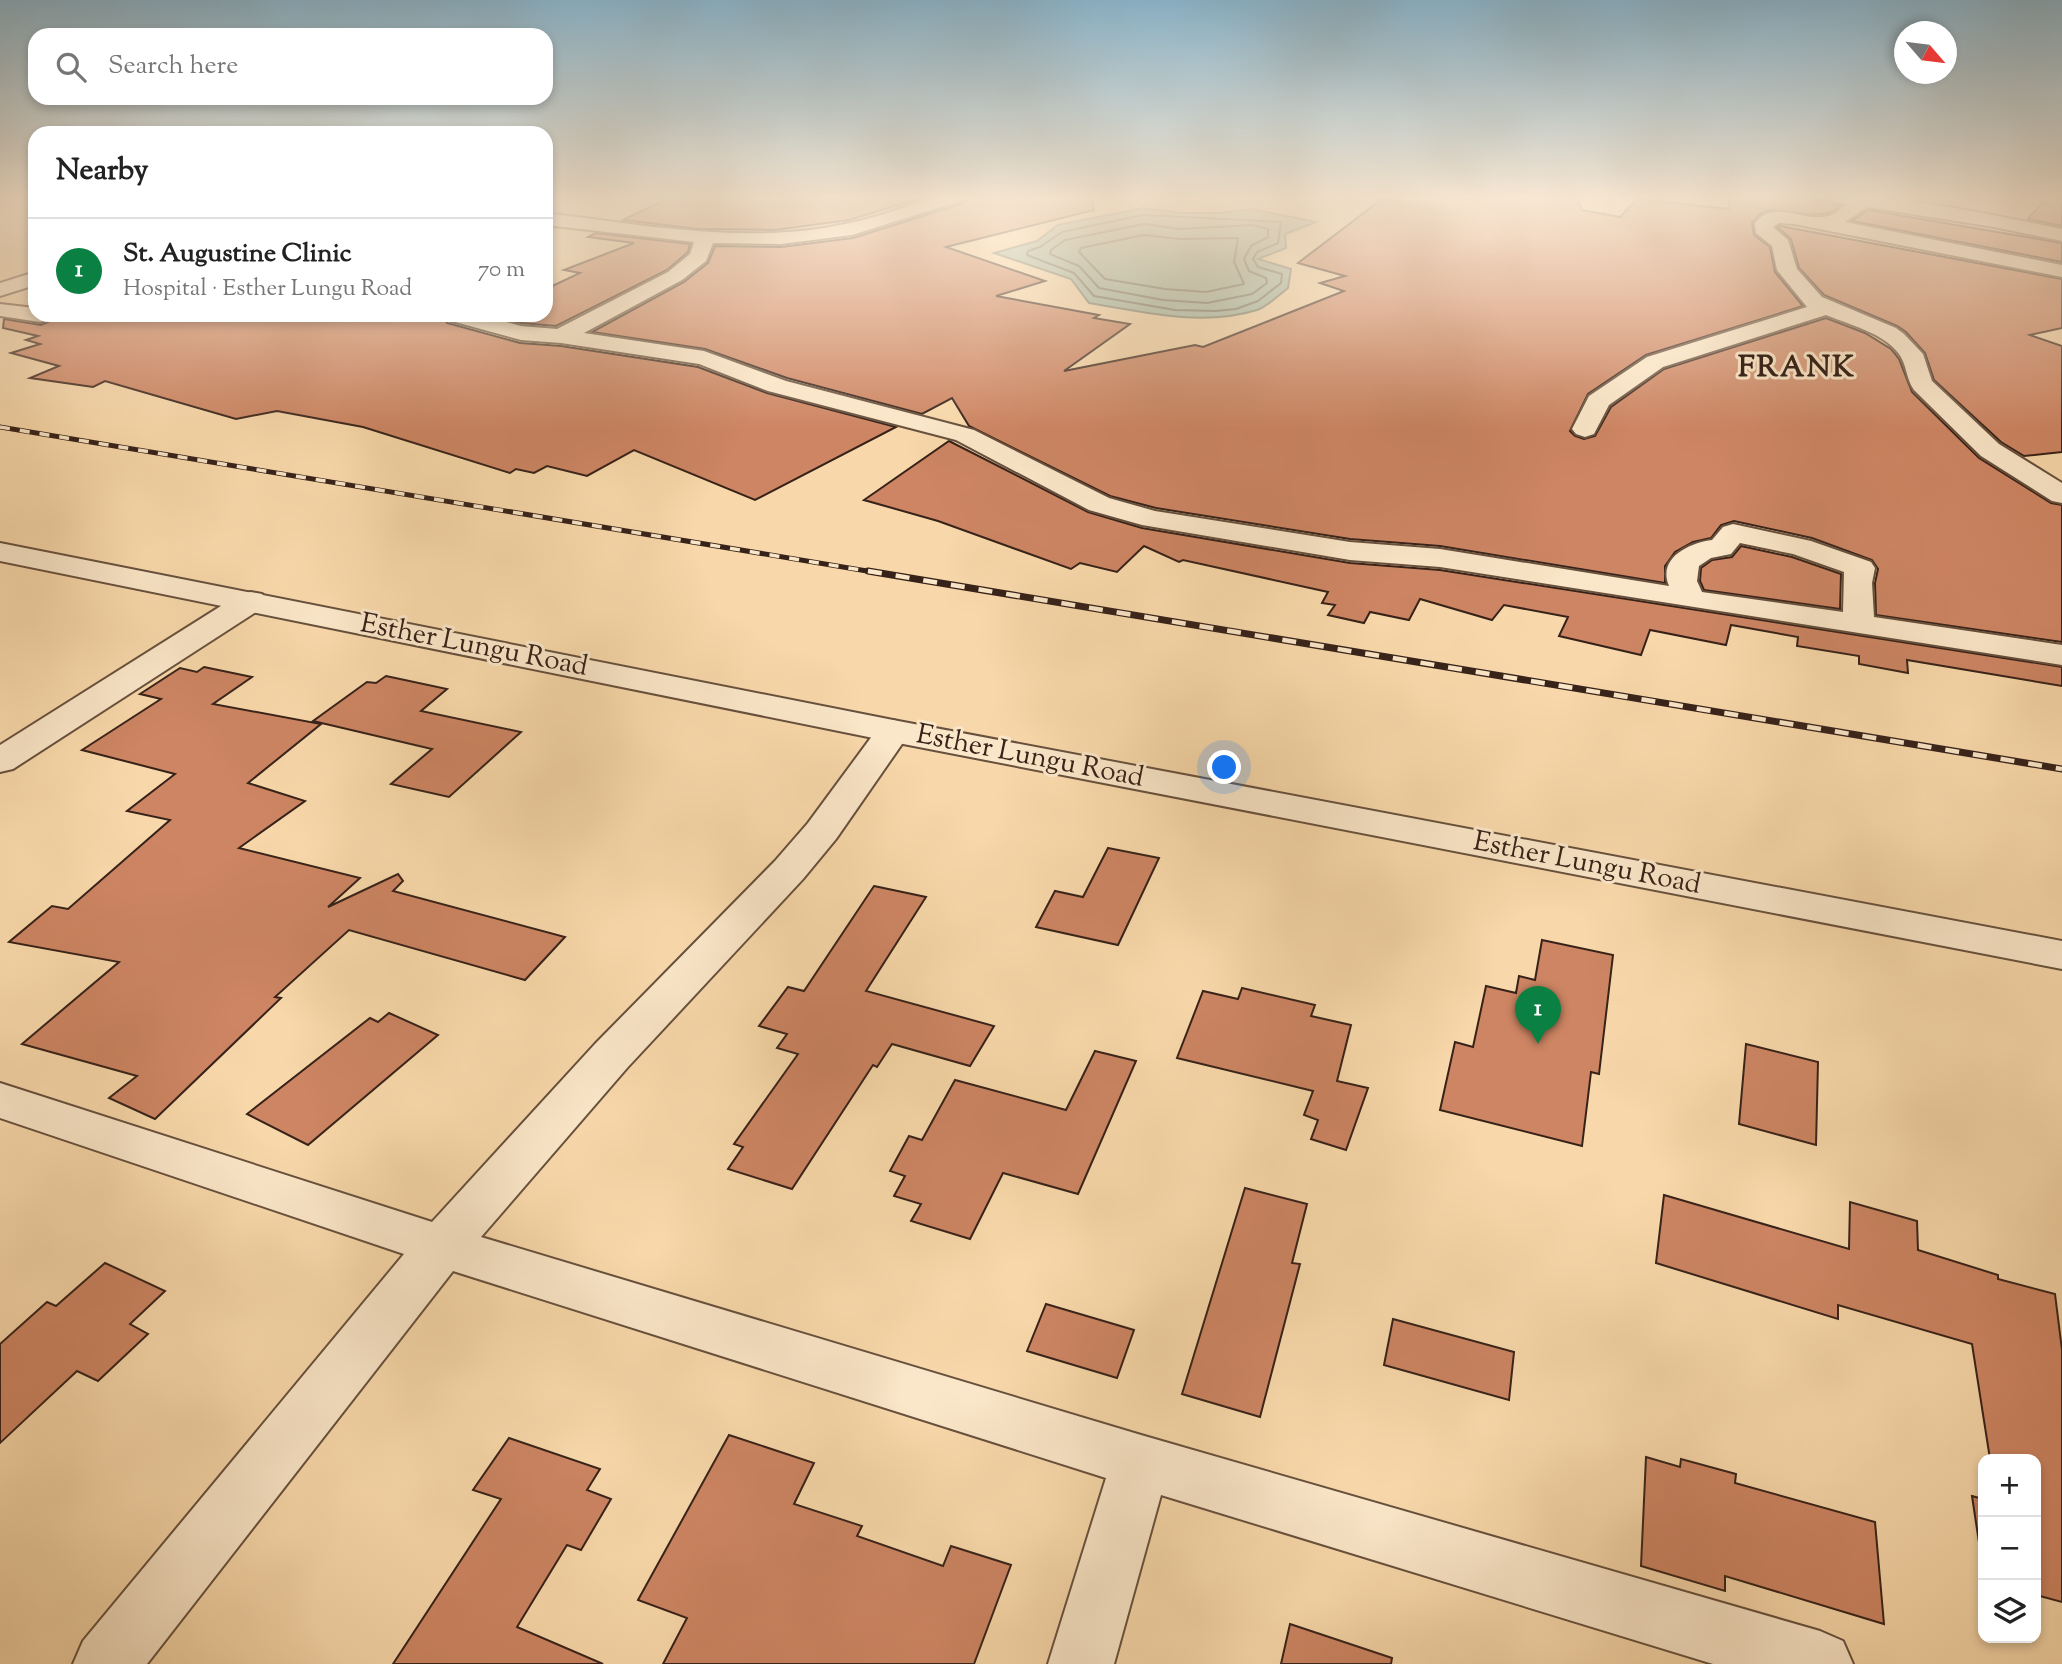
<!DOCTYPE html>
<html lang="en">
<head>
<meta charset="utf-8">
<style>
	body { margin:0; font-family:"Sorts Mill Goudy",serif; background:#f6f6f6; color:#222 }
	.controls { position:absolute; right:21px; bottom:21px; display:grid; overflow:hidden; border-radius:14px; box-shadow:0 4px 10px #0003 }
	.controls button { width:63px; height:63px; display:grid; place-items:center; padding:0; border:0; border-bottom:2px solid #e0e0e0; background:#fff; color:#222; font:35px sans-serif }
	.compass { position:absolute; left:1894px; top:21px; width:63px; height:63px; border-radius:50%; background:#fff; box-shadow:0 4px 10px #0003; rotate:118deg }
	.you { position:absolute; left:1225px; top:768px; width:24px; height:24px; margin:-18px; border:5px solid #fff; border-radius:50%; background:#1a73e8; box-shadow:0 0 0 10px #1a73e833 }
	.badge { display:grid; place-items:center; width:46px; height:46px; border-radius:50%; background:#0b8043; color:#fff; font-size:23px; font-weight:700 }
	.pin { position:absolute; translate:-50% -58px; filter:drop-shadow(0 2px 4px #0008) }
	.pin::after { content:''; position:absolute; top:37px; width:24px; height:21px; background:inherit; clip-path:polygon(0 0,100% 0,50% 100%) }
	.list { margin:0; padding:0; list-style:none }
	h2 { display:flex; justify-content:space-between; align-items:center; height:91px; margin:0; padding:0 28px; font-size:30px }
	h2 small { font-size:23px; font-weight:400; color:#767676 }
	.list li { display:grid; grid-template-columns:46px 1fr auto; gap:21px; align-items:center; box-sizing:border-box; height:105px; padding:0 28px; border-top:2px solid #e0e0e0 }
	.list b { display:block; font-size:26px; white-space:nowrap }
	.list p { margin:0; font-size:23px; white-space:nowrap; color:#767676 }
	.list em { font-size:23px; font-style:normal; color:#767676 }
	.icon { flex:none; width:38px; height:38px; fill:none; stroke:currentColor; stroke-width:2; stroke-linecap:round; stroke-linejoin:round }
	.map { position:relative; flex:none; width:2062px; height:1664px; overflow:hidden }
	.search { position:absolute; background:#fff; box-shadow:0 4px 10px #0003; left:28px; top:28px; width:525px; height:77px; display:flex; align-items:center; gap:18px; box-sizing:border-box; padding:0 24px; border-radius:21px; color:#767676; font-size:26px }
	.panel { position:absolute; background:#fff; box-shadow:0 4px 10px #0003; left:28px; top:126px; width:525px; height:196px; border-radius:21px }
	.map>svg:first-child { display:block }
</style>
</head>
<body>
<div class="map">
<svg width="2062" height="1664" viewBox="0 0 2062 1664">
	<rect width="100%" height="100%" fill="#f8d8aa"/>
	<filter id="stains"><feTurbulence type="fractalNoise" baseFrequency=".00286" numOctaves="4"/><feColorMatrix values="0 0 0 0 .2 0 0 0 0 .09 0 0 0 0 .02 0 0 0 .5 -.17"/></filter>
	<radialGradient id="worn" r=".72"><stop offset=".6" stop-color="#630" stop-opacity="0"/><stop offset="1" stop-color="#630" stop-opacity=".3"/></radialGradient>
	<path fill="#9dbaa7" stroke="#747d6e" stroke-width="2" d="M1143 208 1180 213H1220L1252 209 1316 222 1285 234 1286 248 1258 259 1291 269 1288 288C1279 295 1268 306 1257 310 1202 327 1144 312 1089 303L1071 279 994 253 1037 241 1058 225Z"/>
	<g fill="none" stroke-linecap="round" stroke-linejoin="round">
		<g stroke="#6a6e60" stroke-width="2">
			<path d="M1143 215 1281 222 1278 243 1257 252 1253 259 1258 267 1282 274 1281 283 1258 301 1236 309 1216 311 1175 310 1094 296 1074 273 1027 255 1028 251 1040 247 1062 232Z"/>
			<path d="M1144 224 1180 229 1252 225 1268 229V237L1251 246 1244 259 1249 271 1266 278 1267 283 1252 294 1207 303 1163 300 1099 288 1079 266 1050 254 1051 250 1065 240Z"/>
			<path d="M1144 235 1180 239 1238 238 1234 262 1244 284 1206 292 1165 289 1105 279 1079 252 1081 248Z"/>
		</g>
	</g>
	<g fill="#cd8563" stroke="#372219" stroke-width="2">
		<path d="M673 196H928L849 220 775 230 698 229 623 220Z"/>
		<path d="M968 196H1092L1094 210 946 247 1045 281 996 296 1099 315 1094 318 1130 324 1064 371 1195 345 1203 347 1344 291 1320 283 1345 276 1298 263 1386 196H1567L1577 198 1582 210 1620 217 1637 199 1729 209 1730 196H1830L1834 205 1841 206 1829 213 1814 215 1770 210 1760 214 1752 223 1754 235 1770 247 1775 272 1803 306 1646 355 1588 394 1570 431 1575 436 1584 439 1595 436 1611 407 1664 369 1826 318 1865 333 1891 349 1899 359 1912 392 1979 458 2051 503 2062 505V642L1876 615 1875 583 1878 569 1872 560 1812 538 1734 521 1721 525 1711 538 1693 542 1675 552 1665 566V583L1440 546 1350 539 1156 508 1110 496 969 426 952 398 922 414 787 378 705 349 592 332 684 282 708 263 715 246 781 247 853 238 964 203Z"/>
		<path d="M2048 196H2062V226L2028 219Z"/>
		<path d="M1868 210 2062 243V262L1852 221Z"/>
		<path d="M1780 226 2062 279V328L2030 335 2062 346V452L2024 456 2001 442 1934 380 1925 353 1906 332 1897 326 1824 295 1799 268 1791 239 1777 227Z"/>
		<path d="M596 233 690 244 688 252 667 270 556 326 521 323 490 315H546V289L580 273 564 270 634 243 588 237Z"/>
		<path d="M54 315H442L447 323 520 343 561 346 698 367 767 393 896 427 755 500 634 450 587 476 547 466 534 473 516 469 510 473 363 427 277 411 236 419 105 381 93 387 30 378 59 366 11 353 40 344 26 340 38 336 3 328 4 319 41 325 50 321Z"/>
		<path d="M949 441 1088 512 1142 528 1350 563 1440 570 2062 667V686L1907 660 1908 673 1859 664V656L1797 646 1798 637 1731 625 1726 645 1650 630 1641 655 1559 636 1568 617 1504 605 1492 620 1420 599 1409 620 1370 612 1364 623 1328 615 1335 605 1322 603 1328 592 1183 560 1179 562 1144 546 1117 572 1080 563 1071 569 938 521 864 500Z"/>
		<path d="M1741 546 1792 557 1841 574 1840 609 1704 590 1700 581 1701 568 1712 560 1732 557Z"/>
		<path d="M204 667 252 677 213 704 321 724 248 783 305 801 239 848 360 878 328 907 398 874 403 881 393 891 565 937 525 980 349 930 275 997 281 998 155 1119 109 1098 137 1076 22 1044 119 962 9 942 52 906 68 909 170 820 127 811 175 774 82 750 161 699 140 694 180 668 197 672Z"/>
		<path d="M386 676 447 689 421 711 521 732 449 797 391 784 432 749 313 721 367 682 376 683Z"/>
		<path d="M1108 848 1159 858 1118 945 1036 927 1055 891 1083 897Z"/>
		<path d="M874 886 926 897 866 991 994 1026 970 1066 892 1044 877 1067 873 1065 792 1189 728 1169 743 1147 734 1144 798 1054 777 1048 787 1034 759 1026 788 987 804 991Z"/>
		<path d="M1542 940 1613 955 1599 1074 1591 1072 1582 1146 1440 1110 1455 1042 1473 1047 1486 986 1516 993 1519 976 1535 980Z"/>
		<path d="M1242 988 1315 1005 1311 1016 1351 1025 1337 1081 1368 1088 1346 1150 1311 1139 1318 1120 1304 1115 1313 1091 1177 1058 1203 991 1238 999Z"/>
		<path d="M389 1013 438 1035 308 1145 247 1114 370 1018 378 1022Z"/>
		<path d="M1746 1044 1818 1062 1816 1145 1739 1124Z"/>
		<path d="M1095 1051 1136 1061 1078 1194 1003 1173 970 1239 911 1221 921 1204 894 1196 905 1176 890 1171 909 1136 922 1140 955 1080 1066 1110Z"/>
		<path d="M1245 1188 1307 1204 1292 1263 1300 1264 1260 1417 1182 1394Z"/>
		<path d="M1664 1195 1849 1249 1850 1202 1917 1221 1918 1250 1998 1275V1279L2055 1294 2062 1350V1602L2036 1595V1459H1990L1972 1344 1838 1305V1319L1656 1263Z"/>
		<path d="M105 1263 165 1291 130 1324 148 1334 98 1381 77 1371 0 1443V1344L47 1302 56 1306Z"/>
		<path d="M1046 1304 1134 1330 1117 1378 1027 1351Z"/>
		<path d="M1393 1319 1514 1352 1509 1400 1384 1365Z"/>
		<path d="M729 1435 814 1463 794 1504 862 1526 857 1536 943 1566 951 1546 1011 1565 974 1664H663L687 1618 638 1600Z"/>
		<path d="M509 1438 600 1469 587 1490 611 1499 581 1550 567 1545 517 1627 603 1664H393L501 1499 473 1490Z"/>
		<path d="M1646 1457 1680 1467 1681 1459 1736 1474 1735 1483 1875 1522 1884 1624 1725 1576V1591L1641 1566Z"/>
		<path d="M1972 1496 1983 1499V1569Z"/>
		<path d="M1290 1624 1392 1658 1391 1664H1281Z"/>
	</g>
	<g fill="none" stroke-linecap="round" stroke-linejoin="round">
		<defs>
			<g id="minor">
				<path d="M937 196H966L963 200 852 235 781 244 713 243 706 261 682 280 584 333 704 351 786 381 974 430 1109 498 1155 511 1350 542 1440 549 1669 586C1657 558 1689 543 1712 540L1723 527 1733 524 1811 541 1871 562 1875 568 1872 583 1874 617 2062 645V665L1440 567 1350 560 1142 525 1089 510 956 440 768 391 699 364 561 343 521 340 448 320 445 315H480L521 326 557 329 668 272 690 254 694 242 546 225V213C645 225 751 246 850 223 880 217 909 205 937 196ZM1740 543 1793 554 1844 572 1843 612 1702 592 1697 581 1699 566 1711 558 1731 554Z"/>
				<path d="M1832 196C1909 196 1987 214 2062 229V241L1994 227 1867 207 1845 222 2062 265V277L1794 224 1779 223 1773 227 1788 240 1797 269 1822 297 1896 328 1904 334 1923 354 1932 381 1999 444 2062 483V503L2052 501 1981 456 1914 390C1906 379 1907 365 1899 354 1884 333 1850 325 1826 315L1663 367 1609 405 1594 434 1585 437 1576 434 1572 429 1589 396 1647 357 1807 307 1777 270 1772 246 1756 233 1755 223C1773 200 1800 220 1823 217 1832 216 1840 210 1847 204L1834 202Z"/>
				<path d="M35 272V285L0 296V283Z"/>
				<path d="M0 304 35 308V315H51L48 320 40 322 0 316Z"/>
				<path d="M251 592 262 594 267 601 262 608 13 769 0 772V745L240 594Z"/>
				<path d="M893 720 905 724 911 731 836 839 803 879 627 1068 481 1237 1141 1435 1820 1631 1843 1641 1853 1664H1713L1161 1495 1114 1664H1048L1106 1478 453 1271 147 1664H73L83 1641 404 1254 0 1118V1083L432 1222 595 1044 775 861 808 823 881 724Z"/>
			</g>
			<path id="tertiary" d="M0 543 893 720 2062 941V969L893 742 0 561Z"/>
		</defs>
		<use href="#minor" stroke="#67503d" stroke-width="4"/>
		<use href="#tertiary" stroke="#67503d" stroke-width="4"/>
		<use href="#minor" fill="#fae6c8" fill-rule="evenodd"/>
		<use href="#tertiary" fill="#fae6c8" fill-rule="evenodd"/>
		<defs>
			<path id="rail-far1" d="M0 427 879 573"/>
			<path id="rail" d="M868 571 2062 769"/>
		</defs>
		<use href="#rail-far1" stroke="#372219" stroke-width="5"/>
		<use href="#rail" stroke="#372219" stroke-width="7"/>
		<use href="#rail-far1" stroke="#fae6c8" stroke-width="3.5" stroke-dasharray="10" stroke-linecap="butt"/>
		<use href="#rail" stroke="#fae6c8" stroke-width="4.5" stroke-dasharray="14" stroke-linecap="butt"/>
	</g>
	<linearGradient id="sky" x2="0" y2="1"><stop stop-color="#8ab6ce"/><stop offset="0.46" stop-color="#fcedd9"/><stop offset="1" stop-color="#fcedd9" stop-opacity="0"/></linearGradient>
	<rect width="2062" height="429" fill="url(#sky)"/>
	<g text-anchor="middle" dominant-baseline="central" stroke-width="6" stroke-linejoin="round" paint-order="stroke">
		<g font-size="28" fill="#372219" stroke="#fae6c8">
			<text transform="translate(474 646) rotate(11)">Esther Lungu Road</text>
			<text transform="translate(1030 757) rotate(11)">Esther Lungu Road</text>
			<text transform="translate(1587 864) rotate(11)">Esther Lungu Road</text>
		</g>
		<g font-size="30" font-weight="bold" letter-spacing="2" fill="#372219" stroke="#fae6c8">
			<text x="1797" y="368">FRANK</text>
		</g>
	</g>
	<rect width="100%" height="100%" filter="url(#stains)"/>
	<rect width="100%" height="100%" fill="url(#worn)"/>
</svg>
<div class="controls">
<button>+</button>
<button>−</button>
<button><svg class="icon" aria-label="layers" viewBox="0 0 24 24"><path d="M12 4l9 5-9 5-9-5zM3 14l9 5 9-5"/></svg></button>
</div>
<svg class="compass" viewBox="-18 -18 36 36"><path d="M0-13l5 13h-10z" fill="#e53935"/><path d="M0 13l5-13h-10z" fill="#767676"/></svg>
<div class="you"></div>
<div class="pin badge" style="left:1538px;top:1044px">1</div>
<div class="search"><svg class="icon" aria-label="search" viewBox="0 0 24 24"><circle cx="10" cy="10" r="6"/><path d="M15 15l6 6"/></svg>Search here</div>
<section class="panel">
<h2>Nearby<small></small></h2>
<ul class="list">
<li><span class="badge">1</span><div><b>St. Augustine Clinic</b><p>Hospital · Esther Lungu Road</p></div><em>70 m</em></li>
</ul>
</section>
</div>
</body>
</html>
